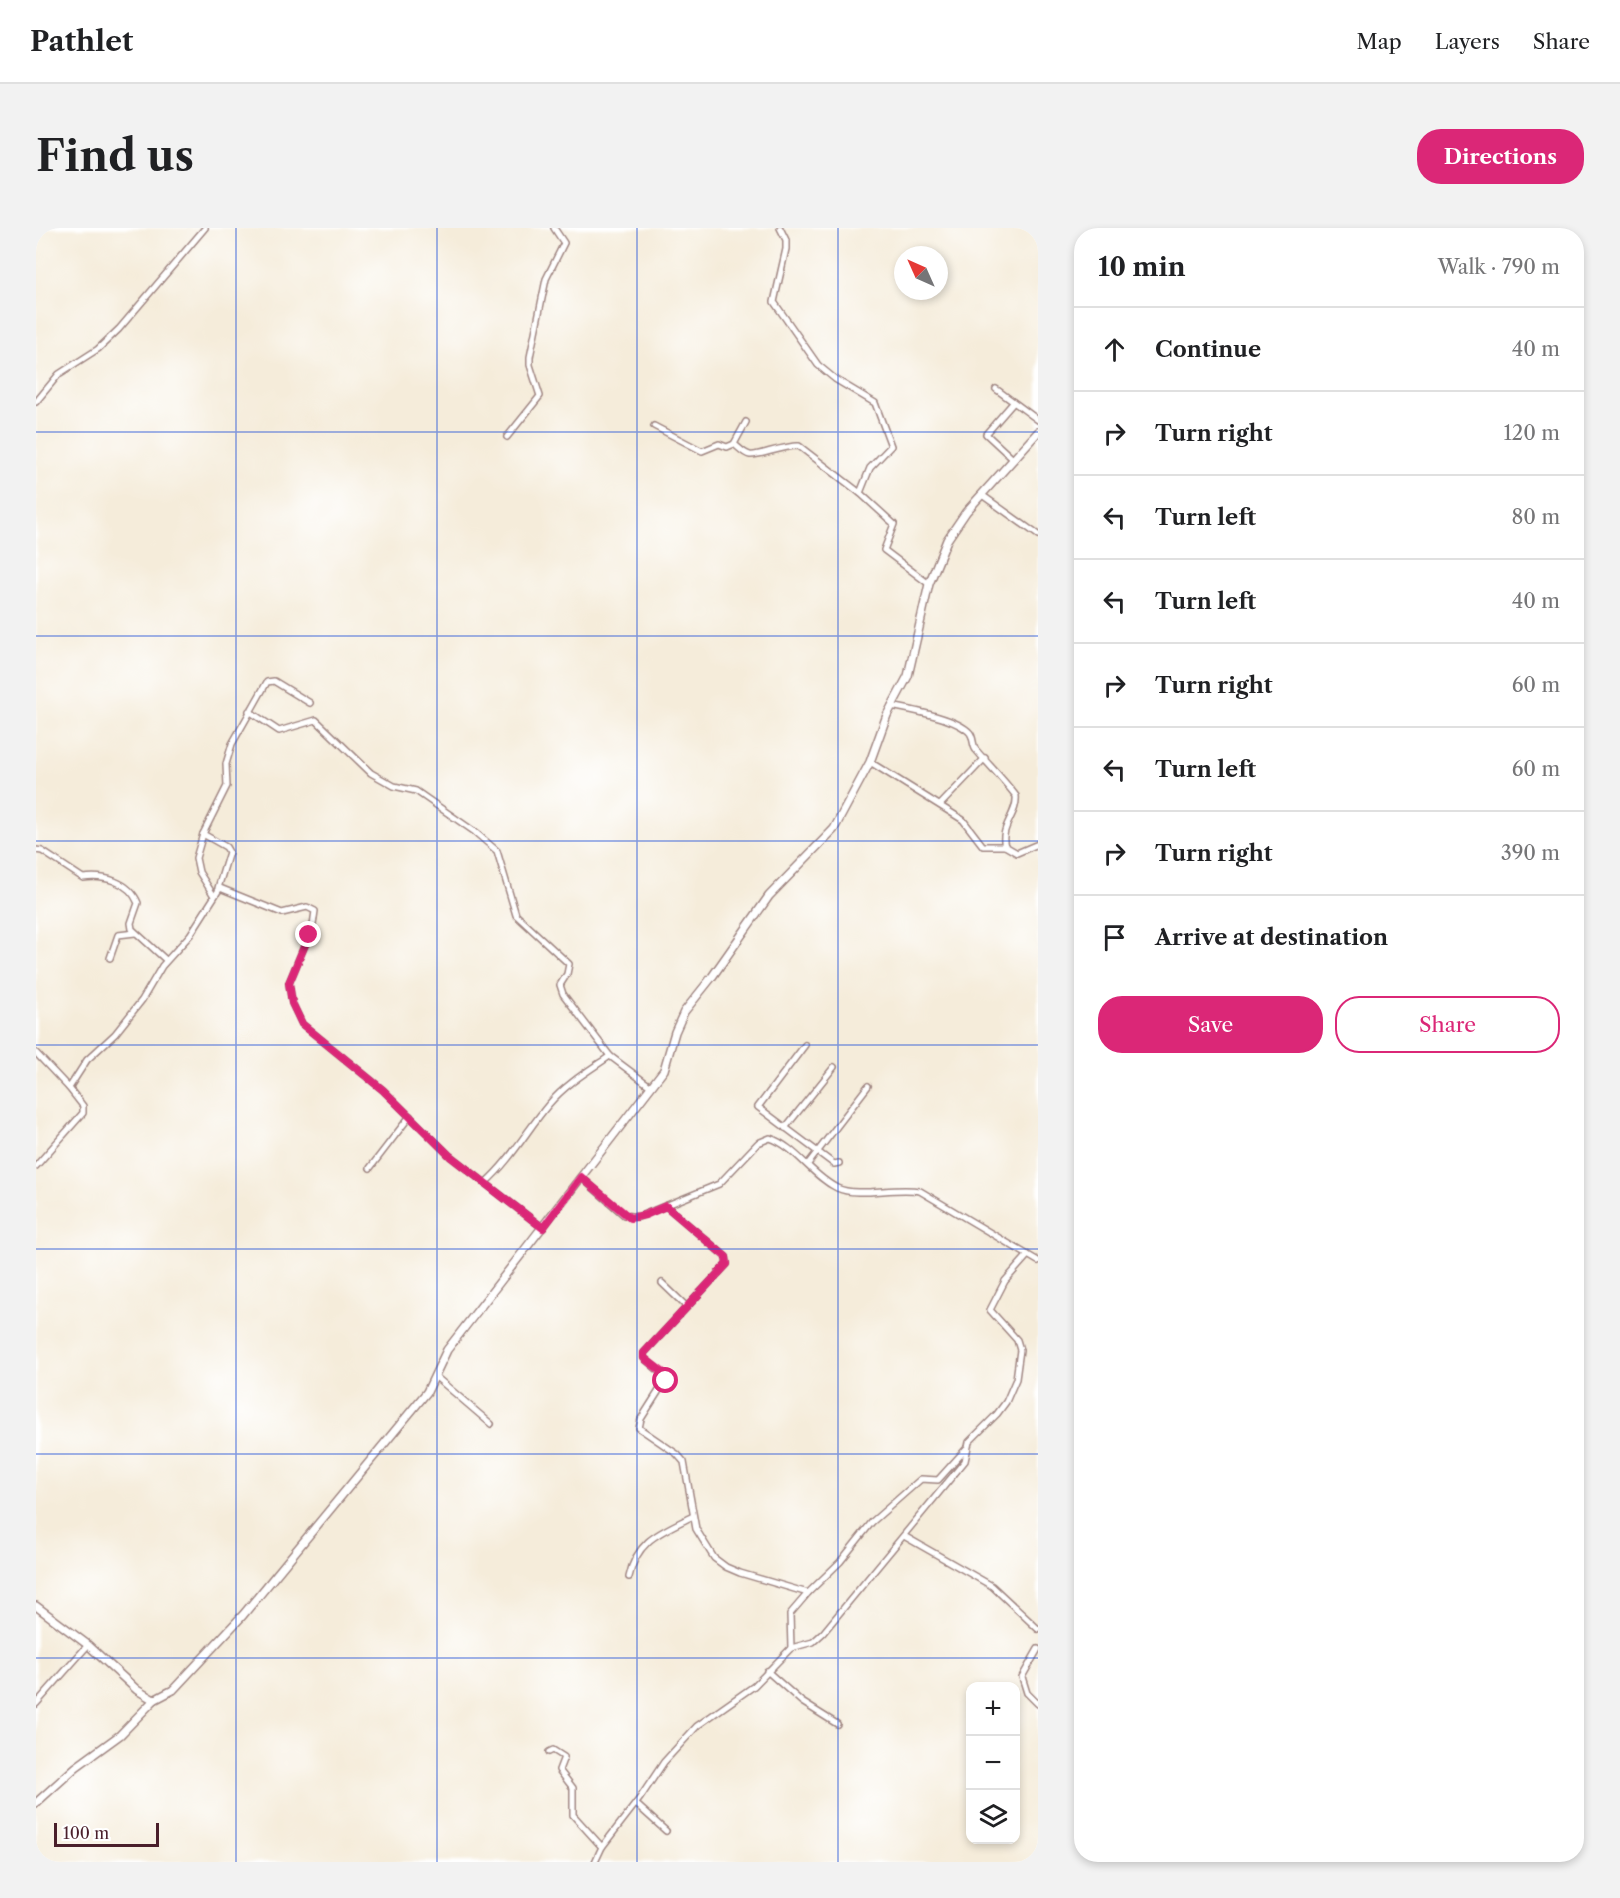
<!DOCTYPE html>
<html lang="en">
<head>
<meta charset="utf-8">
<style>
	body { margin:0; font-family:"Libre Caslon Text",serif; background:#f2f2f2; color:#202124 }
	.controls { position:absolute; right:18px; bottom:18px; display:grid; overflow:hidden; border-radius:12px; box-shadow:0 3px 9px #0003 }
	.controls button { width:54px; height:54px; display:grid; place-items:center; padding:0; border:0; border-bottom:2px solid #e0e0e0; background:#fff; color:#202124; font:30px sans-serif }
	.compass { position:absolute; left:858px; top:18px; width:54px; height:54px; border-radius:50%; background:#fff; box-shadow:0 3px 9px #0003; rotate:315deg }
	.scale { position:absolute; left:18px; bottom:15px; width:105px; box-sizing:border-box; padding-left:6px; border:3px solid #4a1f2b; border-top:0; font-size:16px; line-height:21px; white-space:nowrap; color:#4a1f2b; -webkit-text-stroke:4px #fff; paint-order:stroke }
	.stop { position:absolute; width:18px; height:18px; margin:-14px; border:4px solid #db2777; border-radius:50%; background:#fff }
	.stop.end { background:#db2777; border-color:#fff; box-shadow:0 2px 6px #0008 }
	.list { margin:0; padding:0; list-style:none }
	h2 { display:flex; justify-content:space-between; align-items:center; height:78px; margin:0; padding:0 24px; font-size:26px }
	h2 small { font-size:20px; font-weight:400; color:#757577 }
	.list li { display:grid; grid-template-columns:39px 1fr auto; gap:18px; align-items:center; box-sizing:border-box; height:84px; padding:0 24px; border-top:2px solid #e0e0e0 }
	.list b { display:block; font-size:22px; white-space:nowrap }
	.list em { font-size:20px; font-style:normal; color:#757577 }
	.actions { display:flex; gap:12px; padding:18px 24px }
	.actions a { flex:1; padding:14px 0; border:2px solid #db2777; border-radius:24px; text-align:center; font-size:21px; color:#db2777 }
	.actions .main { background:#db2777; color:#fff }
	.icon { flex:none; width:33px; height:33px; fill:none; stroke:currentColor; stroke-width:2; stroke-linecap:round; stroke-linejoin:round }
	.map { position:relative; flex:none; width:1002px; height:1634px; overflow:hidden; border-radius:24px }
	header { display:flex; align-items:center; gap:36px; box-sizing:border-box; height:84px; padding:0 30px; background:#fff; border-bottom:2px solid #e0e0e0 }
	header strong { font-size:28px }
	nav { display:flex; gap:33px; margin-inline-start:auto; font-size:21px }
	.intro { display:flex; align-items:center; justify-content:space-between; box-sizing:border-box; height:144px; padding:0 36px }
	h1 { margin:0; font-size:42px }
	.button { padding:15px 27px; border-radius:24px; background:#db2777; color:#fff; font-size:21px; font-weight:700 }
	main { display:flex; gap:36px; padding:0 36px }
	aside { flex:1; background:#fff; border-radius:24px; box-shadow:0 3px 9px #0003 }
	.map>svg:first-child { display:block }
</style>
</head>
<body>
<header>
<strong>Pathlet</strong>
<nav><a>Map</a><a>Layers</a><a>Share</a></nav>
</header>
<div class="intro"><h1>Find us</h1><a class="button">Directions</a></div>
<main>
<div class="map">
<svg width="1002" height="1634" viewBox="0 0 1002 1634">
	<rect width="100%" height="100%" fill="#fff"/>
	<filter id="ink" filterUnits="userSpaceOnUse"><feTurbulence type="fractalNoise" baseFrequency=".0167" numOctaves="2"/><feDisplacementMap in="SourceGraphic" scale="12" xChannelSelector="R" yChannelSelector="G"/><feConvolveMatrix kernelMatrix="1 2 1 2 8 2 1 2 1" color-interpolation-filters="sRGB"/></filter>
	<filter id="wash" filterUnits="userSpaceOnUse"><feTurbulence type="fractalNoise" baseFrequency=".008" numOctaves="4" result="noise"/><feDisplacementMap in="SourceGraphic" scale="24" xChannelSelector="R" yChannelSelector="G"/><feGaussianBlur stdDeviation="1.35" result="paint"/><feColorMatrix in="noise" values="0 0 0 0 0 0 0 0 0 0 0 0 0 0 0 0 0 1.4 0 .05"/><feComposite in="paint" operator="in"/></filter>
	<g filter="url(#wash)">
		<rect width="100%" height="100%" fill="#f5ecda"/>
	</g>
	<g filter="url(#ink)">
		<g fill="none" stroke-linecap="round" stroke-linejoin="round">
			<defs>
				<g id="minor">
					<path d="M744 0 750 12V21L738 74 782 137 799 151 839 175 855 218 834 240 824 265 858 296 848 322 893 356"/>
					<path d="M960 161 1002 192"/>
					<path d="M0 174 23 146 62 121 83 101 169 0"/>
					<path d="M977 175 950 206 978 232"/>
					<path d="M710 194 698 216C702 219 708 226 714 227 720 229 749 217 763 218L824 265"/>
					<path d="M618 198 666 223 683 216 691 219 698 216"/>
					<path d="M471 209 504 168 494 137V129L510 51 528 15 518 0"/>
					<path d="M946 267 1002 307"/>
					<path d="M855 478C875 482 921 490 934 505 938 510 936 517 940 522 953 537 967 551 980 568 982 586 963 599 969 618L981 625 1002 616"/>
					<path d="M213 483 243 503 280 492 335 545 358 558 380 563 439 604 461 623 480 687 533 736 531 746 524 757 527 766 574 828 614 858"/>
					<path d="M834 534 927 592 947 618H969"/>
					<path d="M904 577 949 530"/>
					<path d="M167 606 190 619 193 624 182 660"/>
					<path d="M0 622 6 623 47 650C67 647 93 653 102 675L95 695 96 701 130 732"/>
					<path d="M178 668 163 644 160 630 167 606 191 558 190 536 196 516 231 454 238 453 274 475"/>
					<path d="M74 730 82 707 99 705"/>
					<path d="M769 817 722 879 798 936 803 935"/>
					<path d="M0 825 33 860"/>
					<path d="M749 900 798 839"/>
					<path d="M772 936 832 858"/>
					<path d="M0 938 47 885V878L33 860 51 832 79 806 106 772 126 738 154 707 184 660 246 685 271 679 279 683 277 697 253 755 256 775 266 796 347 862 414 928 507 1000"/>
					<path d="M334 940 374 888"/>
					<path d="M545 949 588 987 602 989 683 956 722 915 734 910C760 919 776 948 801 960 822 970 859 958 884 963L1002 1033"/>
					<path d="M449 955C475 932 491 902 513 876 530 856 552 843 574 828"/>
					<path d="M630 978 690 1029 691 1036 608 1125V1130L631 1150 605 1191 603 1200 641 1226 648 1234 660 1301 678 1330 690 1339 704 1345 772 1365 804 1334 836 1294 885 1251 902 1252 930 1221"/>
					<path d="M626 1055 651 1079"/>
					<path d="M400 1149 455 1196"/>
					<path d="M868 1308 956 1358 1002 1401"/>
					<path d="M593 1349C601 1311 626 1304 657 1288"/>
					<path d="M755 1420 754 1386 772 1365"/>
					<path d="M1002 1421 986 1449 991 1465 1002 1476"/>
					<path d="M731 1443 766 1474 801 1496"/>
					<path d="M0 1476 52 1417"/>
					<path d="M513 1524 517 1522 528 1529 523 1542 537 1560V1587L566 1619"/>
					<path d="M600 1576 630 1603"/>
					<path d="M559 1634 566 1619 604 1570 628 1534 661 1498 718 1458 755 1420 777 1414 787 1405 929 1233 933 1214 961 1186 970 1174 980 1151 984 1122 981 1112 954 1082 969 1053 992 1027"/>
				</g>
				<g id="tertiary">
					<path d="M0 1378 52 1417 101 1462 118 1472 137 1462 207 1387 391 1164 411 1122 628 842 639 804 648 784 676 749 733 668 798 601 834 534 851 487 872 448 893 356 911 312 930 284 1002 204"/>
					<path d="M0 1575 40 1539 84 1507 118 1472"/>
				</g>
			</defs>
			<use href="#minor" stroke="#a08682" stroke-width="8"/>
			<use href="#tertiary" stroke="#a08682" stroke-width="10"/>
			<use href="#minor" stroke="#fff" stroke-width="5"/>
			<use href="#tertiary" stroke="#fff" stroke-width="7"/>
		</g>
	</g>
	<g fill="none" stroke-linecap="round" stroke-linejoin="round" filter="url(#ink)">
		<path stroke="#db2777" stroke-width="8" d="M273 707 253 755 256 775 266 796 347 862 414 928 507 1000 545 949 594 990 609 987 630 978 690 1029 691 1036 608 1125V1130L629 1146 630 1153"/>
	</g>
	<path fill="none" stroke="#1d4ed8" stroke-width="1.5" stroke-opacity="0.55" d="M200 0V1634M401 0V1634M601 0V1634M802 0V1634M0 204H1002M0 408H1002M0 613H1002M0 817H1002M0 1021H1002M0 1226H1002M0 1430H1002"/>
</svg>
<div class="controls">
<button>+</button>
<button>−</button>
<button><svg class="icon" aria-label="layers" viewBox="0 0 24 24"><path d="M12 4l9 5-9 5-9-5zM3 14l9 5 9-5"/></svg></button>
</div>
<svg class="compass" viewBox="-18 -18 36 36"><path d="M0-13l5 13h-10z" fill="#e53935"/><path d="M0 13l5-13h-10z" fill="#757577"/></svg>
<div class="scale">100 m</div>
<div class="stop" style="left:630px;top:1153px"></div>
<div class="stop end" style="left:273px;top:707px"></div>
</div>
<aside>
<h2>10 min<small>Walk · 790 m</small></h2>
<ul class="list">
<li><svg class="icon" aria-label="ahead" viewBox="0 0 24 24"><path d="M12 20V5M6 11l6-6 6 6"/></svg><div><b>Continue</b></div><em>40 m</em></li>
<li><svg class="icon" aria-label="right" viewBox="0 0 24 24"><path d="M7 20v-9h11M14 6l5 5-5 5"/></svg><div><b>Turn right</b></div><em>120 m</em></li>
<li><svg class="icon" aria-label="left" viewBox="0 0 24 24"><path d="M17 20v-9H6M10 6l-5 5 5 5"/></svg><div><b>Turn left</b></div><em>80 m</em></li>
<li><svg class="icon" aria-label="left" viewBox="0 0 24 24"><path d="M17 20v-9H6M10 6l-5 5 5 5"/></svg><div><b>Turn left</b></div><em>40 m</em></li>
<li><svg class="icon" aria-label="right" viewBox="0 0 24 24"><path d="M7 20v-9h11M14 6l5 5-5 5"/></svg><div><b>Turn right</b></div><em>60 m</em></li>
<li><svg class="icon" aria-label="left" viewBox="0 0 24 24"><path d="M17 20v-9H6M10 6l-5 5 5 5"/></svg><div><b>Turn left</b></div><em>60 m</em></li>
<li><svg class="icon" aria-label="right" viewBox="0 0 24 24"><path d="M7 20v-9h11M14 6l5 5-5 5"/></svg><div><b>Turn right</b></div><em>390 m</em></li>
<li><svg class="icon" aria-label="arrive" viewBox="0 0 24 24"><path d="M6 21V4h12l-3 4 3 4H6"/></svg><div><b>Arrive at destination</b></div></li>
</ul>
<div class="actions"><a class="main">Save</a><a>Share</a></div>
</aside>
</main>
</body>
</html>
